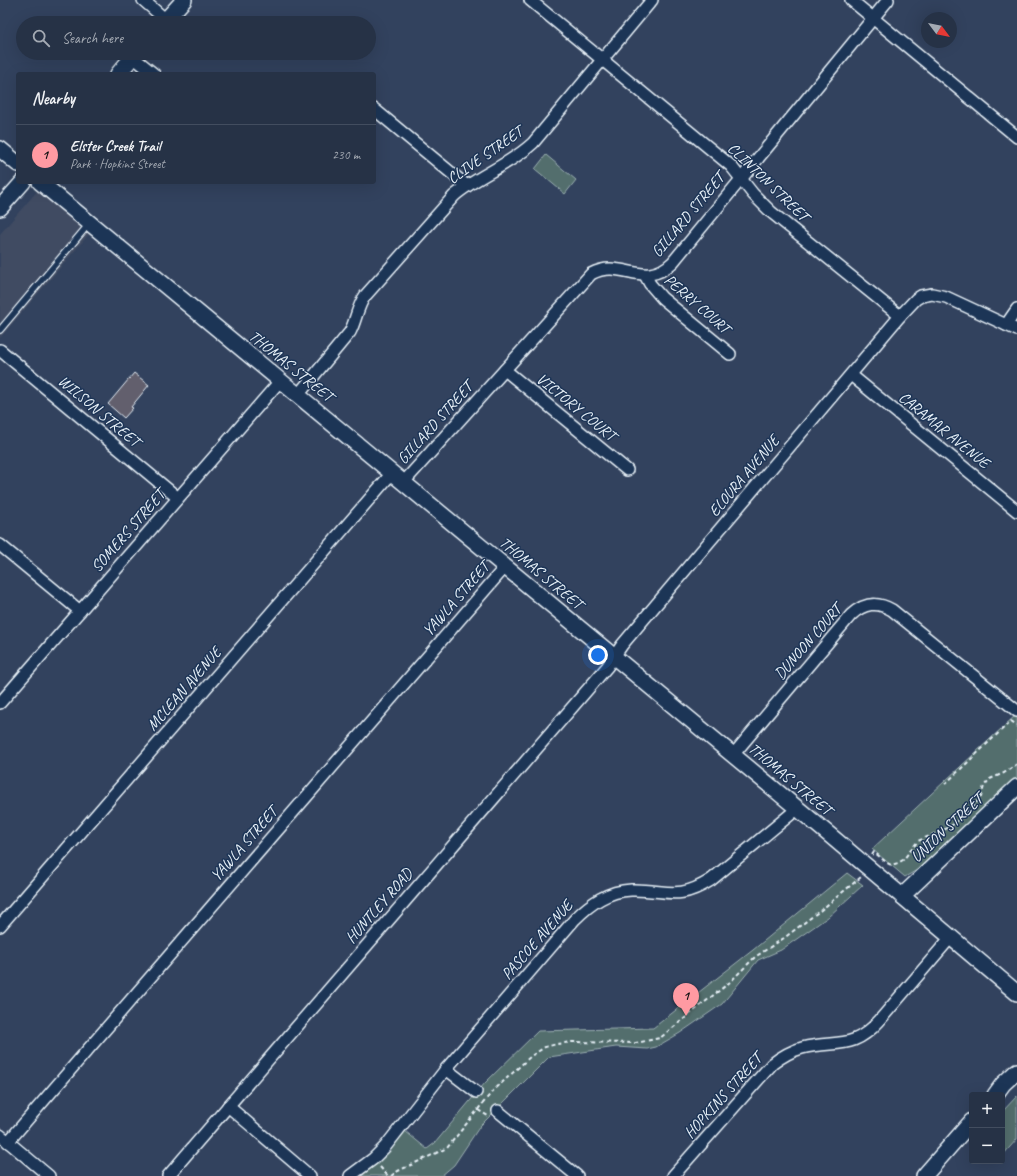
<!DOCTYPE html>
<html lang="en">
<head>
<meta charset="utf-8">
<style>
	body { margin:0; font-family:Caveat,sans-serif; background:#323e51; color:#f1f3f6 }
	.controls { position:absolute; right:12px; bottom:12px; display:grid; overflow:hidden; border-radius:4px; box-shadow:0 4px 16px #0002 }
	.controls button { width:36px; height:36px; display:grid; place-items:center; padding:0; border:0; border-bottom:1px solid #424d5f; background:#263246; color:#f1f3f6; font:20px sans-serif }
	.compass { position:absolute; left:921px; top:12px; width:36px; height:36px; border-radius:50%; background:#263246; box-shadow:0 4px 16px #0002; rotate:122deg }
	.you { position:absolute; left:598px; top:655px; width:14px; height:14px; margin:-10px; border:3px solid #fff; border-radius:50%; background:#1a73e8; box-shadow:0 0 0 6px #1a73e833 }
	.badge { display:grid; place-items:center; width:26px; height:26px; border-radius:50%; background:#ff9aa2; color:#111; font-size:13px; font-weight:700 }
	.pin { position:absolute; translate:-50% -33px; filter:drop-shadow(0 1px 2px #0008) }
	.pin::after { content:''; position:absolute; top:21px; width:14px; height:12px; background:inherit; clip-path:polygon(0 0,100% 0,50% 100%) }
	.list { margin:0; padding:0; list-style:none }
	h2 { display:flex; justify-content:space-between; align-items:center; height:52px; margin:0; padding:0 16px; font-size:17px }
	h2 small { font-size:13px; font-weight:400; color:#a4aab3 }
	.list li { display:grid; grid-template-columns:26px 1fr auto; gap:12px; align-items:center; box-sizing:border-box; height:60px; padding:0 16px; border-top:1px solid #424d5f }
	.list b { display:block; font-size:15px; white-space:nowrap }
	.list p { margin:0; font-size:13px; white-space:nowrap; color:#a4aab3 }
	.list em { font-size:13px; font-style:normal; color:#a4aab3 }
	.icon { flex:none; width:22px; height:22px; fill:none; stroke:currentColor; stroke-width:2; stroke-linecap:round; stroke-linejoin:round }
	.map { position:relative; flex:none; width:1017px; height:1176px; overflow:hidden }
	.search { position:absolute; background:#263246; box-shadow:0 4px 16px #0002; left:16px; top:16px; width:360px; height:44px; display:flex; align-items:center; gap:10px; box-sizing:border-box; padding:0 14px; border-radius:22px; color:#a4aab3; font-size:15px }
	.panel { position:absolute; background:#263246; box-shadow:0 4px 16px #0002; left:16px; top:72px; width:360px; height:112px; border-radius:4px }
	.map>svg:first-child { display:block }
</style>
</head>
<body>
<div class="map">
<svg width="1017" height="1176" viewBox="0 0 1017 1176">
	<rect width="100%" height="100%" fill="#32425e"/>
	<filter id="ink" filterUnits="userSpaceOnUse"><feTurbulence type="fractalNoise" baseFrequency=".025" numOctaves="2"/><feDisplacementMap in="SourceGraphic" scale="8" xChannelSelector="R" yChannelSelector="G"/><feConvolveMatrix kernelMatrix="1 2 1 2 8 2 1 2 1" color-interpolation-filters="sRGB"/></filter>
	<g filter="url(#ink)">
		<path fill="#404b62" d="M39 189 90 233 0 338V234Z"/>
		<g fill="#526e6d" stroke="#9db0b2">
			<path d="M546 155 576 180 565 194 535 169Z"/>
			<path d="M1017 714V778L917 870 905 877 872 849Z"/>
			<path d="M847 873 863 885 828 917 781 950 758 960 722 1004 680 1033 656 1047 647 1049 616 1047 549 1057 480 1126 454 1165 441 1176H362L390 1150 405 1131 427 1149 435 1143 485 1083 538 1031 653 1028 753 950Z"/>
			<path d="M1017 1096V1139L1002 1156V1112Z"/>
		</g>
		<path fill="#625f6d" stroke="#e8f1f8" d="M134 373 149 385 131 407 133 408 124 418 108 404Z"/>
		<g fill="none" stroke-linecap="round" stroke-linejoin="round">
			<defs>
				<path id="lane" d="M0 330 89 224"/>
				<g id="street">
					<path d="M143 0 166 20"/>
					<path d="M530 0 731 166 753 194 771 212 900 316 916 299 921 296 932 294 946 297 1017 330"/>
					<path d="M851 0 1017 137"/>
					<path d="M133 57 154 74"/>
					<path d="M374 109 467 186"/>
					<path d="M645 275 650 284 662 298 730 354"/>
					<path d="M1006 325 1017 309"/>
					<path d="M0 350 178 498"/>
					<path d="M505 370 627 470"/>
					<path d="M851 375 1017 511"/>
					<path d="M298 395 350 332C356 321 357 307 365 296L454 196C478 175 510 165 533 143L652 0"/>
					<path d="M403 483 591 274C622 257 643 291 673 262L888 0"/>
					<path d="M0 545 80 611"/>
					<path d="M0 703 280 381"/>
					<path d="M733 755 851 615C864 603 877 601 892 610L1017 711"/>
					<path d="M0 926 392 473"/>
					<path d="M446 1069 476 1092"/>
					<path d="M228 1106 310 1176"/>
					<path d="M498 1111 577 1176"/>
					<path d="M0 1135 49 1176"/>
					<path d="M8 1142 505 567"/>
					<path d="M168 1176 607 667 622 645 900 316"/>
					<path d="M350 1176 373 1159 385 1147 446 1069 575 919C591 903 608 891 631 890 667 889 676 902 711 880L797 809"/>
					<path d="M673 1176 772 1064C781 1057 791 1051 802 1048 836 1039 851 1052 879 1021L951 937"/>
				</g>
				<g id="secondary">
					<path d="M163 23 184 0"/>
					<path d="M118 74 136 53"/>
					<path d="M0 149 18 164"/>
					<path d="M40 182 826 832 1017 993"/>
					<path d="M0 208 23 182"/>
					<path d="M902 896 1017 787"/>
					<path d="M995 1095 1003 1084 1017 1071"/>
					<path d="M924 1176 972 1121"/>
				</g>
			</defs>
			<use href="#lane" stroke="#e8f1f8" stroke-width="8"/>
			<use href="#street" stroke="#e8f1f8" stroke-width="14"/>
			<use href="#secondary" stroke="#e8f1f8" stroke-width="18"/>
			<g stroke="#e8f1f8" stroke-width="2" stroke-dasharray="4 3" stroke-linecap="butt">
				<path d="M945 784 1011 721 1017 725"/>
				<path d="M872 855 874 852 887 863 891 865 898 863 903 860 918 841 950 827 971 809 981 797 984 786 990 779 1004 773 1017 764"/>
				<path d="M478 1110 488 1116"/>
				<path d="M380 1167 388 1176"/>
				<path d="M391 1176 398 1171 447 1148 492 1092 531 1056 545 1047 557 1044 572 1042 636 1043 660 1038 730 982 755 957 784 938 821 910 861 877"/>
			</g>
			<use href="#lane" stroke="#1d3557" stroke-width="5.5"/>
			<use href="#street" stroke="#1d3557" stroke-width="11"/>
			<use href="#secondary" stroke="#1d3557" stroke-width="15"/>
		</g>
	</g>
	<g text-anchor="middle" dominant-baseline="central" stroke-width="3" stroke-linejoin="round" paint-order="stroke">
		<g font-size="16" fill="#e8f1f8" stroke="#1d3557">
			<text transform="translate(485 155) rotate(-35)">CLIVE STREET</text>
			<text transform="translate(768 182) rotate(44)">CLINTON STREET</text>
			<text transform="translate(688 215) rotate(-50)">GILLARD STREET</text>
			<text transform="translate(697 304) rotate(41)">PERRY COURT</text>
			<text transform="translate(291 366) rotate(39)">THOMAS STREET</text>
			<text transform="translate(576 407) rotate(39)">VICTORY COURT</text>
			<text transform="translate(99 411) rotate(40)">WILSON STREET</text>
			<text transform="translate(435 423) rotate(-48)">GILLARD STREET</text>
			<text transform="translate(944 430) rotate(39)">CARAMAR AVENUE</text>
			<text transform="translate(744 476) rotate(-50)">ELOURA AVENUE</text>
			<text transform="translate(128 531) rotate(-49)">SOMERS STREET</text>
			<text transform="translate(541 573) rotate(40)">THOMAS STREET</text>
			<text transform="translate(456 599) rotate(-49)">YAWLA STREET</text>
			<text transform="translate(808 642) rotate(-49)">DUNOON COURT</text>
			<text transform="translate(184 689) rotate(-49)">MCLEAN AVENUE</text>
			<text transform="translate(790 779) rotate(40)">THOMAS STREET</text>
			<text transform="translate(947 828) rotate(-43)">UNION STREET</text>
			<text transform="translate(244 844) rotate(-49)">YAWLA STREET</text>
			<text transform="translate(379 906) rotate(-49)">HUNTLEY ROAD</text>
			<text transform="translate(537 940) rotate(-49)">PASCOE AVENUE</text>
			<text transform="translate(723 1096) rotate(-48)">HOPKINS STREET</text>
		</g>
	</g>
</svg>
<div class="controls">
<button>+</button>
<button>−</button>
</div>
<svg class="compass" viewBox="-18 -18 36 36"><path d="M0-13l5 13h-10z" fill="#e53935"/><path d="M0 13l5-13h-10z" fill="#a4aab3"/></svg>
<div class="you"></div>
<div class="pin badge" style="left:686px;top:1016px">1</div>
<div class="search"><svg class="icon" aria-label="search" viewBox="0 0 24 24"><circle cx="10" cy="10" r="6"/><path d="M15 15l6 6"/></svg>Search here</div>
<section class="panel">
<h2>Nearby<small></small></h2>
<ul class="list">
<li><span class="badge">1</span><div><b>Elster Creek Trail</b><p>Park · Hopkins Street</p></div><em>230 m</em></li>
</ul>
</section>
</div>
</body>
</html>
